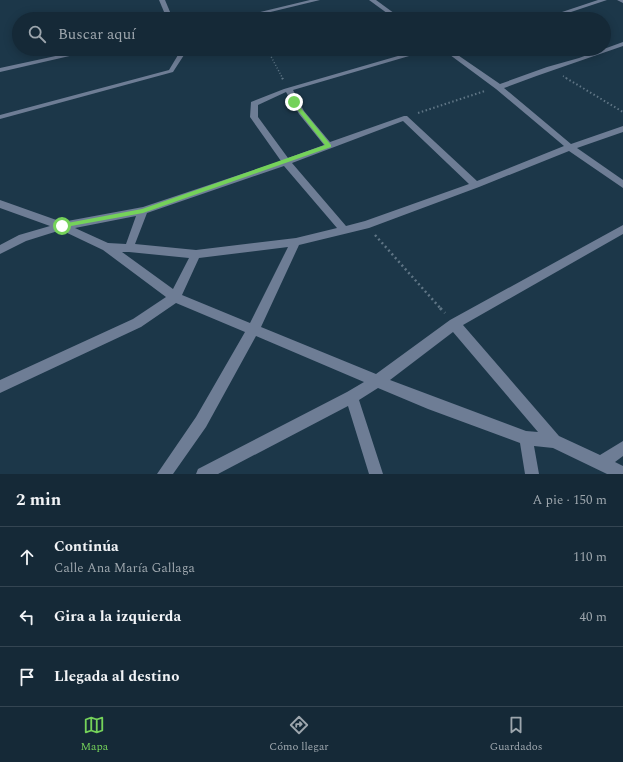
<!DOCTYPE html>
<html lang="es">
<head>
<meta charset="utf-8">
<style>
	body { margin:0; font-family:Spectral,serif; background:#223542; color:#f1f3f6 }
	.stop { position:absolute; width:12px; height:12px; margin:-9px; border:3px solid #75d25a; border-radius:50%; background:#fff }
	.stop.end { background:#75d25a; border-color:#fff; box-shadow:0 1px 4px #0008 }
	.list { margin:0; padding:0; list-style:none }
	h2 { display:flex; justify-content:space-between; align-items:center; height:52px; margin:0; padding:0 16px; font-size:17px }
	h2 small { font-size:13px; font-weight:400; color:#9da6ad }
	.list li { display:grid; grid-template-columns:26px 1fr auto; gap:12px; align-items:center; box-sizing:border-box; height:60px; padding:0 16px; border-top:1px solid #344552 }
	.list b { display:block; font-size:15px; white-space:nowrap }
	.list p { margin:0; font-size:13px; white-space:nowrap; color:#9da6ad }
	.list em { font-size:13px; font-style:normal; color:#9da6ad }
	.icon { flex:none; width:22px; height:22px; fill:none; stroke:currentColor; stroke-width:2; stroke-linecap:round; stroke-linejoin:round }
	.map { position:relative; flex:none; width:623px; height:474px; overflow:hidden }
	.search { position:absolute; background:#152937; box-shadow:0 2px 10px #0003; left:12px; right:12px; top:12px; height:44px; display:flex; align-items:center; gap:10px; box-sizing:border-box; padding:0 14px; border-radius:22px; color:#9da6ad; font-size:15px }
	.sheet { height:232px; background:#152937 }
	nav { display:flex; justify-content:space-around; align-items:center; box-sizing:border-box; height:56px; border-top:1px solid #344552; background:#152937; font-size:11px; color:#9da6ad }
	nav a { display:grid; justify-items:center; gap:2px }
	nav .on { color:#75d25a }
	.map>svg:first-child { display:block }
</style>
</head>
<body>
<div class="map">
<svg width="623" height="474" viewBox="0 0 623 474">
	<rect width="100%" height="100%" fill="#1c3749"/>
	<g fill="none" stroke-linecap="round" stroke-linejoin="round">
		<g stroke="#5f7585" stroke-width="1.5" stroke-dasharray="1 2" stroke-linecap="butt">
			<path d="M267 49 283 79"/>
			<path d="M563 76 568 79"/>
		</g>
		<g stroke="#5f7585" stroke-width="2" stroke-dasharray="1.5 2.5" stroke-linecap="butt">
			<path d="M282 78 284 81"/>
			<path d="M566 78 623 112"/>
			<path d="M418 113 485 91"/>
		</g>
		<path stroke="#5f7585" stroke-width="2.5" stroke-dasharray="2 3" stroke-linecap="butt" d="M375 235 441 309"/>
		<path stroke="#5f7585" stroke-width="3" stroke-dasharray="2.5 4" stroke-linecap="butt" d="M440 308 445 313"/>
		<g fill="#6e7d95" fill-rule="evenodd">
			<path d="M159 0H165L173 19H167Z"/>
			<path d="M310 0H320L242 19H231Z"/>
			<path d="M369 0H376L402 19H395Z"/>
			<path d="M598 0H607L550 19H541Z"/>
			<path d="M617 0H623V3Z"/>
			<path d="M623 42V46C583 60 543 73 504 88L571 144 623 126V132L577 148 623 180V188L569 151 479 187 369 228 299 245 261 327 376 374 450 320 623 225V234L463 325 559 436 600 455 623 441V456L615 462 623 466V474H607L553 448 534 446 539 474H525L520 443 428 409 378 388 359 400 383 474H369L348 406 218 474H196L198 469 347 392 364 382 256 336 206 427 173 474H157L196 417 245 332 176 303 141 327 0 393V380L133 319 166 297 103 250 61 230 26 241 0 254V245L19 235 50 226 0 208V200L62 222 143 207 281 161 250 117 251 102 284 89 422 49H433L293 90 304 111 330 142 404 116H407L477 181 564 146 496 89 442 49H449L500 84 547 67 579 58ZM286 92 299 114 324 145 288 158 258 117V105ZM403 121 469 184 365 221 346 226 292 163ZM284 166 337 228 296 238 196 250 135 244 147 213ZM136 216 126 244 108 243 75 228ZM288 247 250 323 182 295 199 258ZM122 252H129L189 258 173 289ZM453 332 538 432 526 431 390 380Z"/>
			<path d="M88 49H100L0 72V68Z"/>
			<path d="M177 49H183L184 55 173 72 0 119V115L169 70 178 55Z"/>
		</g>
	</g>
	<path fill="#75d25a" d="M292 101H295L331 145V147L143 213 60 228 59 226 62 224 142 209 325 145 292 103Z"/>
</svg>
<div class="stop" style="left:62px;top:226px"></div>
<div class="stop end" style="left:294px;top:102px"></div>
<div class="search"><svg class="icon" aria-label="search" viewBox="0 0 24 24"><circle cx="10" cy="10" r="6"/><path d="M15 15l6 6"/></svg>Buscar aquí</div>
</div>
<section class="sheet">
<h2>2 min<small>A pie · 150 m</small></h2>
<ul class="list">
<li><svg class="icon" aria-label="ahead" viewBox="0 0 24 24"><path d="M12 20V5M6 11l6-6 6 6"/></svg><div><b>Continúa</b><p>Calle Ana María Gallaga</p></div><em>110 m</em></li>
<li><svg class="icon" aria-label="left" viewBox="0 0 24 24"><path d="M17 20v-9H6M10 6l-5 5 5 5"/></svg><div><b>Gira a la izquierda</b></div><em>40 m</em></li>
<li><svg class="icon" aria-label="arrive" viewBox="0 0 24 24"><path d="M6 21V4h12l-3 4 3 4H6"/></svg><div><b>Llegada al destino</b></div></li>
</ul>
</section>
<nav>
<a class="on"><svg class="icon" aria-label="map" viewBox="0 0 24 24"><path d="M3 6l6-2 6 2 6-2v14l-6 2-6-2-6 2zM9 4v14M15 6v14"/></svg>Mapa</a>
<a><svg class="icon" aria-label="directions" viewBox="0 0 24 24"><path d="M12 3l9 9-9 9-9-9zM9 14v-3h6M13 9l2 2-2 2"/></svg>Cómo llegar</a>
<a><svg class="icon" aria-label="saved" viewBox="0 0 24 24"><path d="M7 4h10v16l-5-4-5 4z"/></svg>Guardados</a>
</nav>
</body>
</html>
